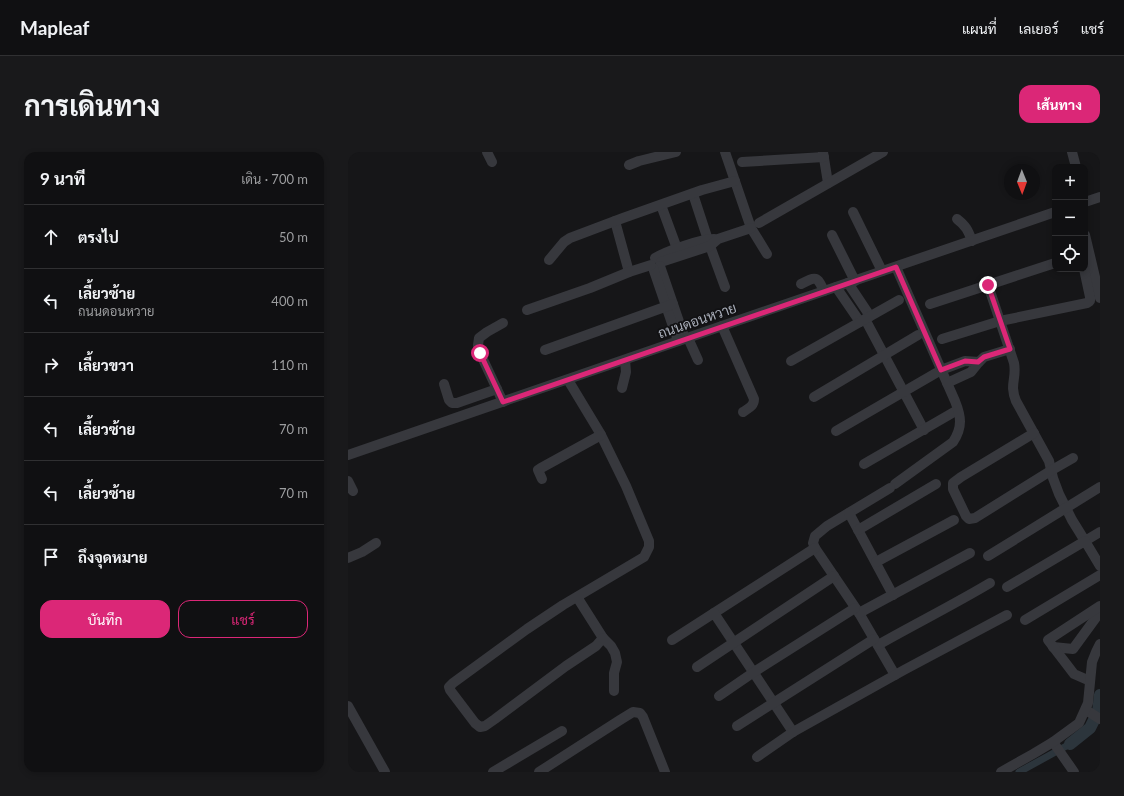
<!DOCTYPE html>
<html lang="th">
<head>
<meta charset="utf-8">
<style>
	body { margin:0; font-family:Lato,Sarabun,sans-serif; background:#19191b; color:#f1f3f6 }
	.controls { position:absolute; right:12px; top:12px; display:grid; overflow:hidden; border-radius:8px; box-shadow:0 2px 6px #0003 }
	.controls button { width:36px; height:36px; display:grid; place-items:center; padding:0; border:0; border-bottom:1px solid #303032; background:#101012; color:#f1f3f6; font:20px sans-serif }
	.compass { position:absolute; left:656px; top:12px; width:36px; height:36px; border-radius:50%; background:#101012; box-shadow:0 2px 6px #0003; rotate:179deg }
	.stop { position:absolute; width:12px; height:12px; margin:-9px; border:3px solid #db2777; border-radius:50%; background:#fff }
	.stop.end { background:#db2777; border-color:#fff; box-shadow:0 1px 4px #0008 }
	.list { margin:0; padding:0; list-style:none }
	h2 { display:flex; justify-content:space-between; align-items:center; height:52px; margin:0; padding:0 16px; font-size:17px }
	h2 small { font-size:13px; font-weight:400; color:#9c9d9f }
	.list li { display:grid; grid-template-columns:26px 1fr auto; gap:12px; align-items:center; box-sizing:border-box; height:64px; padding:0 16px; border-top:1px solid #303032 }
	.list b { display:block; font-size:15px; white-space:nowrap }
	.list p { margin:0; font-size:13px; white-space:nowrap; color:#9c9d9f }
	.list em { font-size:13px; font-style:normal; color:#9c9d9f }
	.actions { display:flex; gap:8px; padding:12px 16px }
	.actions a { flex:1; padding:9px 0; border:1px solid #db2777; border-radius:12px; text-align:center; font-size:14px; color:#db2777 }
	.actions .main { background:#db2777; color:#fff }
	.icon { flex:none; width:22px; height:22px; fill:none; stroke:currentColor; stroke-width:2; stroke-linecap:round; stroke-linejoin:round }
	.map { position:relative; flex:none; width:752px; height:620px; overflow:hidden; border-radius:12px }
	header { display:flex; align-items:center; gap:24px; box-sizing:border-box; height:56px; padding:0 20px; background:#101012; border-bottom:1px solid #303032 }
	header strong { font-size:19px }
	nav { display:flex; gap:22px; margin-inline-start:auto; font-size:14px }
	.intro { display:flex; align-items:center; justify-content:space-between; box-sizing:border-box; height:96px; padding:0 24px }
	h1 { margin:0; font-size:28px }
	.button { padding:10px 18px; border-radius:12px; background:#db2777; color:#fff; font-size:14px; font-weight:700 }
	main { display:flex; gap:24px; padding:0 24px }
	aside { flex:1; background:#101012; border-radius:12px; box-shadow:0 2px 6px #0003 }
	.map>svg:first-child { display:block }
</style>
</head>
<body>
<header>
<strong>Mapleaf</strong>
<nav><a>แผนที่</a><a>เลเยอร์</a><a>แชร์</a></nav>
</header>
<div class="intro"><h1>การเดินทาง</h1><a class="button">เส้นทาง</a></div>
<main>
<aside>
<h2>9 นาที<small>เดิน · 700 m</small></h2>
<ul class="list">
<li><svg class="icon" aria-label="ahead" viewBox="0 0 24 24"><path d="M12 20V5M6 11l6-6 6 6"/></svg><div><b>ตรงไป</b></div><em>50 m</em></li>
<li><svg class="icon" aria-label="left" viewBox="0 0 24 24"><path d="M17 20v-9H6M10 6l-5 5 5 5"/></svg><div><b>เลี้ยวซ้าย</b><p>ถนนดอนหวาย</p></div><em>400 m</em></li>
<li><svg class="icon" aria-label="right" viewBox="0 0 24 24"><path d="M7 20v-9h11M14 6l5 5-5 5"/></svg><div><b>เลี้ยวขวา</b></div><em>110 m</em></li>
<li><svg class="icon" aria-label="left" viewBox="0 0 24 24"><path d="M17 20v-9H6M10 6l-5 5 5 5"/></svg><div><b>เลี้ยวซ้าย</b></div><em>70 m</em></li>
<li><svg class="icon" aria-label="left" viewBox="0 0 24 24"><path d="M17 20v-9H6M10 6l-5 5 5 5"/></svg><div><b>เลี้ยวซ้าย</b></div><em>70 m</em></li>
<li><svg class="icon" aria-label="arrive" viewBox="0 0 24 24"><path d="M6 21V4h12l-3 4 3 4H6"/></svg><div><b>ถึงจุดหมาย</b></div></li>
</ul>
<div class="actions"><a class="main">บันทึก</a><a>แชร์</a></div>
</aside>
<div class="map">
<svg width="752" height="620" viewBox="0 0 752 620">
	<rect width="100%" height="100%" fill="#161618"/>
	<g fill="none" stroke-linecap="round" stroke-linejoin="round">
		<path stroke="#2c353c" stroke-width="7" d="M671 620 722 592"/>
		<path stroke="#2c353c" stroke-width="12" d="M722 592 742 576 750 560 752 543"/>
		<g stroke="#37383d" stroke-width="10">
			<path d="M139 0 144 10"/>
			<path d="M377 0 403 76 419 102"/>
			<path d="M475 0 480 31"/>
			<path d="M724 0 728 15"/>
			<path d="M394 10 476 5"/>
			<path d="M281 13 291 9 328 0"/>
			<path d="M345 42 362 94 377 135"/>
			<path d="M737 50 752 45"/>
			<path d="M313 53 331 102"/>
			<path d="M505 60 534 119"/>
			<path d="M609 67C618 74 620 78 624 89"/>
			<path d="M267 69 281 120"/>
			<path d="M411 71 535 0"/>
			<path d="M484 83 507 129"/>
			<path d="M737 83 752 146"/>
			<path d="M307 106C318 99 353 87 366 87"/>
			<path d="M201 108 216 90 222 86 275 66 354 38 387 29"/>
			<path d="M313 110 362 94 370 87 403 76"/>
			<path d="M312 114 337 187"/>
			<path d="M305 116 330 189"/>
			<path d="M500 131 522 164"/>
			<path d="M453 132C468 124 469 124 476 139"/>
			<path d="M640 133 666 211C669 227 661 232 668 249L701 309 705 326 711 342 724 368 737 389 752 380"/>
			<path d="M488 135 512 170"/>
			<path d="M582 152 707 111"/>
			<path d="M179 158 242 136 281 120 303 113"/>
			<path d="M517 167 576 278"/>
			<path d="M374 174 406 247C406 254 401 256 395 260"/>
			<path d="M340 186 350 208"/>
			<path d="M594 187 652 169 739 151 742 149V145L736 117"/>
			<path d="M197 198 325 152"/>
			<path d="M443 209 551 148"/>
			<path d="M631 210 636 205 662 197"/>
			<path d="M593 218 617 209 631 210 623 220 599 231"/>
			<path d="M220 228 252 281 278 334 301 389V395L296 405 215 453 179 477 105 531 101 535 102 538 127 571 132 575 137 574 147 567 218 514 248 494 255 486 229 445"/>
			<path d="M96 232 101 248 104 251H109L149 237"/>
			<path d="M274 236 278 220 277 208"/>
			<path d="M466 245 570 183"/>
			<path d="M155 250 132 201 130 193 131 186 139 180 155 171"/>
			<path d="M488 279 588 221"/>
			<path d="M686 281 613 325 605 331V337L618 364 621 367 627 366 704 318 725 306"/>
			<path d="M0 303 374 174 707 60"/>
			<path d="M516 312 606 260"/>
			<path d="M194 327 190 318 193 316 253 283"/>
			<path d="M0 329 5 339"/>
			<path d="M547 332 605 290C615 275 613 264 607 249L548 115"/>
			<path d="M542 336 479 374 467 384 465 391 467 396 511 461 547 523"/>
			<path d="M501 361 545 443"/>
			<path d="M510 378 588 332"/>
			<path d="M640 404 752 335"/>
			<path d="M0 406 14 400 28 391"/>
			<path d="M528 410 606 368"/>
			<path d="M659 435 737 389 752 414"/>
			<path d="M366 461 467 396"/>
			<path d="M511 461 622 401"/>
			<path d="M677 468 752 423"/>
			<path d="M255 486 263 494 267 501 269 510 266 521V539"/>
			<path d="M324 488 366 461 445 580"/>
			<path d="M530 493C567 472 605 453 642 431"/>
			<path d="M705 495 725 497 752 460"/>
			<path d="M349 515 486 424"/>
			<path d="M742 529 726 522 700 488 752 454"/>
			<path d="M371 544 406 520 507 456"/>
			<path d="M0 554 37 620"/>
			<path d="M738 558 752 567"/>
			<path d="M389 574 526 487"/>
			<path d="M705 590 726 620"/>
			<path d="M409 605 445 580 547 523 556 518 659 463"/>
			<path d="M145 620 214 579"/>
			<path d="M191 620 272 568 285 560 292 561 295 565 317 620"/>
			<path d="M653 620 685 602 705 590 731 571 740 551 744 510 748 500 752 492"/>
		</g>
	</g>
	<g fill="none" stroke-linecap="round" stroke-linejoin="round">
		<path stroke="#db2777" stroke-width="5" d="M132 201 155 250 548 115 593 218 617 209 630 210 636 205 662 197 640 133"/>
	</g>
	<g text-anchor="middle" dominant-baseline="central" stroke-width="3.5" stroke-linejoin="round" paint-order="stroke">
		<g font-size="14" fill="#a8adb8" stroke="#111113">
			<text transform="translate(349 168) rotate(-19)">ถนนดอนหวาย</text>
		</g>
	</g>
</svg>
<div class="controls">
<button>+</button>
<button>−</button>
<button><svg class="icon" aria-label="locate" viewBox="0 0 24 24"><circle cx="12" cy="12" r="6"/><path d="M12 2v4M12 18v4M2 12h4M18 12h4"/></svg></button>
</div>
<svg class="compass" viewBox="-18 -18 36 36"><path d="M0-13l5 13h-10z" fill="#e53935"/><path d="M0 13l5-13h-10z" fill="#9c9d9f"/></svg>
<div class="stop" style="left:132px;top:201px"></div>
<div class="stop end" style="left:640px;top:133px"></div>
</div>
</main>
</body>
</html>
